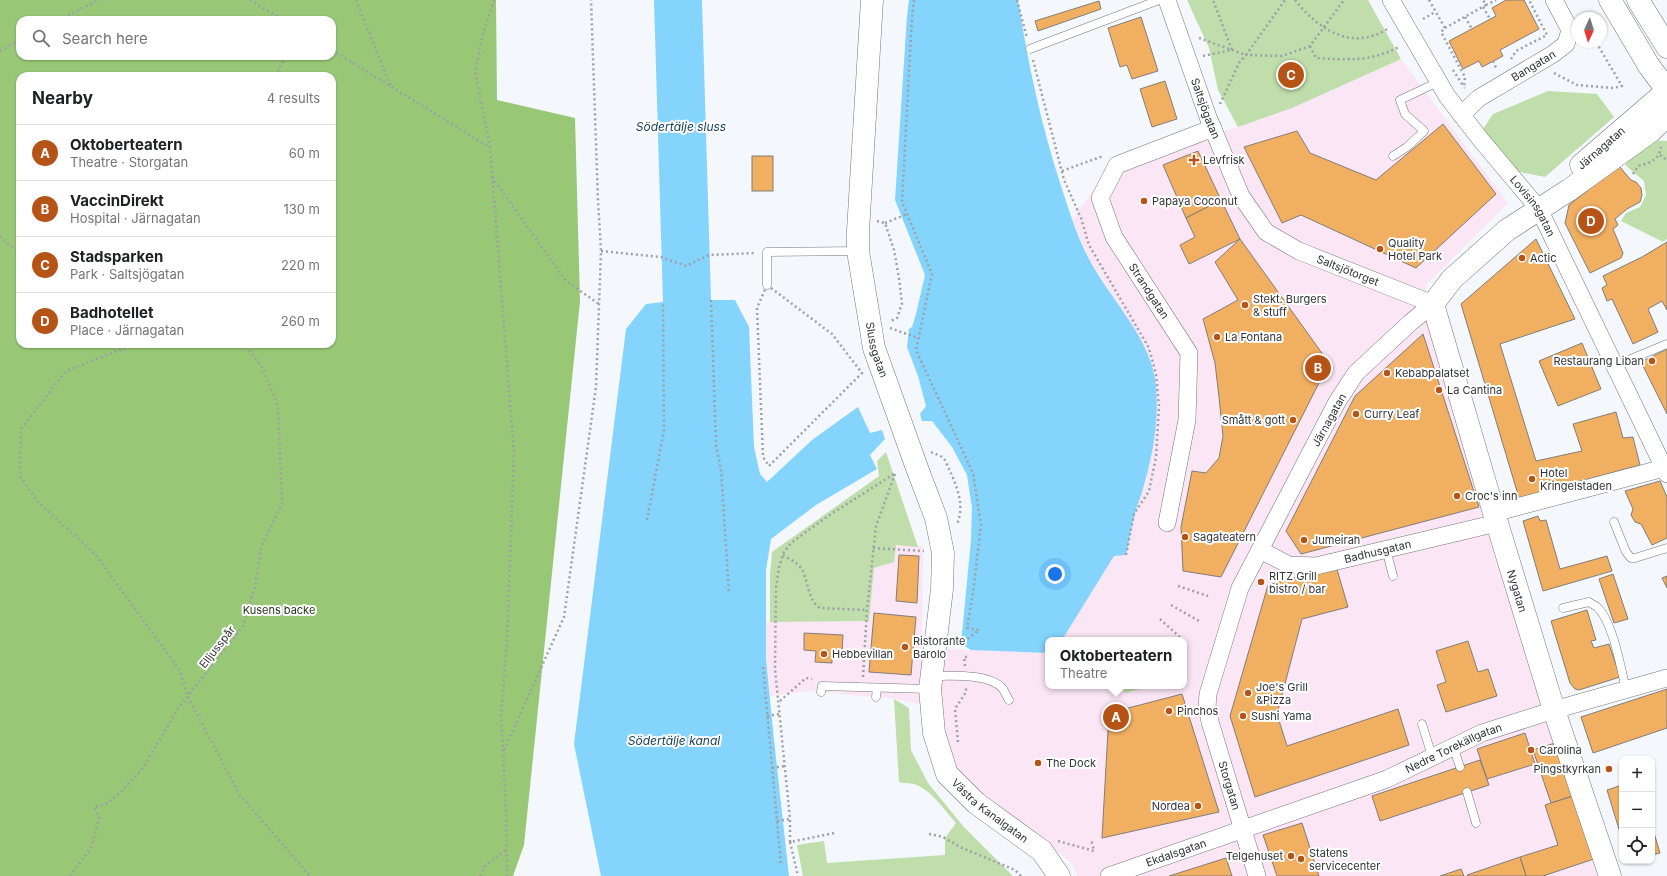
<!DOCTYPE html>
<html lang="en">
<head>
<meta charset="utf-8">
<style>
	body { margin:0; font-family:Inter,sans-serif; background:#f2f2f2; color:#202124 }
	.controls { position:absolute; right:12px; bottom:12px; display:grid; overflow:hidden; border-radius:8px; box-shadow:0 1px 3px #0004 }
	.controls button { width:36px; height:36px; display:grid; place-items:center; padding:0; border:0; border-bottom:1px solid #e0e0e0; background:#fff; color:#202124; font:20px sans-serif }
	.compass { position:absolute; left:1571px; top:12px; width:36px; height:36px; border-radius:50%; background:#fff; box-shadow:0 1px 3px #0004; rotate:184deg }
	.you { position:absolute; left:1055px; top:574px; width:14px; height:14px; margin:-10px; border:3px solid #fff; border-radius:50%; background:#1a73e8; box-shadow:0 0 0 6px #1a73e833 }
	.badge { display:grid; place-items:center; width:26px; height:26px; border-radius:50%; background:#b65418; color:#fff; font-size:13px; font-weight:700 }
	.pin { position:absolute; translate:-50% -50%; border:2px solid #fff; box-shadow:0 1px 4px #0006 }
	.popup { position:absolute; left:1045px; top:637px; width:142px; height:52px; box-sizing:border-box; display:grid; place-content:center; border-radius:8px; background:#fff; filter:drop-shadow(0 1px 3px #0005); font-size:13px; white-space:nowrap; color:#757577 }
	.popup b { font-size:15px; color:#202124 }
	.popup::after { content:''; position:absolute; left:50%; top:100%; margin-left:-8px; border:8px solid transparent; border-top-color:#fff }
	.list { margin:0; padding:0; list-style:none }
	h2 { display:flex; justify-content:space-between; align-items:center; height:52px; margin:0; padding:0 16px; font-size:17px }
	h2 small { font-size:13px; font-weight:400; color:#757577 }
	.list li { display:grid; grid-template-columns:26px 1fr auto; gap:12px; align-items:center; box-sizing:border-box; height:56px; padding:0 16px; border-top:1px solid #e0e0e0 }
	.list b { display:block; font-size:15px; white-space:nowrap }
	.list p { margin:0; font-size:13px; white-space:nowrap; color:#757577 }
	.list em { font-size:13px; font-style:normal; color:#757577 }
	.icon { flex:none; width:22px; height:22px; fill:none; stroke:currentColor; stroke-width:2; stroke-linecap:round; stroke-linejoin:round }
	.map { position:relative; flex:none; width:1667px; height:876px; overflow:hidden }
	.search { position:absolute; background:#fff; box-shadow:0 1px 3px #0004; left:16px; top:16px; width:320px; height:44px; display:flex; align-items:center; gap:10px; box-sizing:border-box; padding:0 14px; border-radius:12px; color:#757577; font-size:15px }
	.panel { position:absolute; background:#fff; box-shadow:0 1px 3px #0004; left:16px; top:72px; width:320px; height:276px; border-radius:12px }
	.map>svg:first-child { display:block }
</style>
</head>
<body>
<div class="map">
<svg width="1667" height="876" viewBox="0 0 1667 876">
	<rect width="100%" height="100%" fill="#f4f8fd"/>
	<path fill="#fbe6f5" d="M1401 59 1508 203 1426 285 1431 327 1603 876H1077L1073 865 1053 848 1021 828 960 776 948 744 941 708 894 699 810 691 770 696 766 659V622L869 621 874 568 895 545 923 546 922 648 1048 653V686H1184V640H1062L1114 556 1134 514 1144 487 1150 463 1157 402 1155 377 1151 361 1144 345 1088 257 1072 219 1095 188 1155 155 1238 127Z"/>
	<g fill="#bfdeab">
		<path d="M1187 0H1368L1401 59 1292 108 1238 127 1218 90 1209 48Z"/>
		<path d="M1548 91 1597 94 1614 117 1545 177 1515 171 1483 129 1493 114Z"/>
		<path d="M1647 140 1667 141V239L1663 242 1621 221 1626 213 1640 207 1646 195 1644 181 1625 165Z"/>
		<path d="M886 452 918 547 896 545 894 562 874 568 869 621 770 622V574L772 552 879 476 877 461Z"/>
		<path d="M1117 686H1150L1126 693Z"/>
		<path d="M894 699 909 708 911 750 928 783 963 826 1013 876H803L797 845 824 841 827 863 945 855V838L956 823C944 810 932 790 914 784 909 783 904 784 899 782Z"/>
	</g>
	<path fill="#98c876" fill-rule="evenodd" d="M0 0H496L497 100 575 118 580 301 524 845 513 876H0ZM20 20H332V56H20ZM20 76H332V344H20Z"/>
	<g fill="#84d4fd">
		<path d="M654 0H702L711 300H735L749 327 754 447 760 474 767 482 812 440 858 407 870 433 882 430 885 439 870 455 877 469 816 505 771 539 766 570V659L774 740 789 876H601L574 744 626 329 646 304 663 302Z"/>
		<path d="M909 0H1018C1028 63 1041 125 1061 186 1069 210 1076 234 1088 257 1107 295 1148 335 1155 378 1160 413 1154 451 1144 485 1142 495 1137 504 1135 514 1131 527 1129 542 1126 555L1114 556 1062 640H1048V653L971 650 961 644 971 540 972 508 967 475 952 447 932 421H922L920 414 926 406 918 376 907 347 909 329 912 327 916 314 925 275 895 200 907 16Z"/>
	</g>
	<g fill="#f1af62" stroke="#817d79">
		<path d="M1506 0H1524L1539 29 1500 50 1503 56 1482 67 1479 61 1463 69 1449 41 1496 16 1492 8Z"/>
		<path d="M1099 1 1101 9 1038 31 1035 21Z"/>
		<path d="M1141 17 1158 71 1132 79 1127 65 1120 67 1108 28Z"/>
		<path d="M1165 81 1177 119 1152 127 1140 89Z"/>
		<path d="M1443 124 1496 194 1416 268 1301 215 1282 223 1244 147 1297 131 1310 153 1376 180Z"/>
		<path d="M1198 151 1221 200 1186 218 1163 165Z"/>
		<rect x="752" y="156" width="21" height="35"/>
		<path d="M1619 166 1631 180 1636 182 1641 188 1642 195 1640 202 1627 209 1615 219 1618 225 1613 229 1623 253 1621 258 1590 273 1565 223 1569 205Z"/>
		<path d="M1221 200 1240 239 1189 264 1180 245 1195 237 1186 218Z"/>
		<path d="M1240 239 1329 363 1221 577 1183 571 1181 527 1192 471 1206 473 1219 458 1223 436 1219 397 1215 363 1203 319 1238 300 1215 262Z"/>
		<path d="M1536 239 1575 319 1500 344 1536 461 1582 451 1573 424 1616 412 1623 438 1633 437 1640 465 1519 498 1461 304Z"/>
		<path d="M1667 242V310L1662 301 1648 309 1658 332 1633 344 1612 299 1607 301 1602 288 1607 285 1603 276 1642 257Z"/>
		<path d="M1423 334 1479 507 1301 554 1286 531 1355 396Z"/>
		<path d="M1582 343 1601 389 1558 406 1539 361Z"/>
		<path d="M1667 349V414L1641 362Z"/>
		<path d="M1660 481 1667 497V538L1652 545 1641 524 1635 522 1631 515 1633 509 1625 491Z"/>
		<path d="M1538 516 1540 521 1546 520 1560 569 1607 556 1612 571 1543 591 1523 521Z"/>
		<path d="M899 555 919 556 917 603 896 601Z"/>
		<path d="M1336 566 1348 607 1302 619 1277 714 1287 746 1398 709 1409 745 1255 797 1230 716 1268 585Z"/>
		<path d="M1613 574 1628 619 1614 623 1599 579Z"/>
		<path d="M1667 576V588L1662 578Z"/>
		<path d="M1587 610 1596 640 1591 641 1594 648 1609 644 1620 677 1579 690 1575 689 1570 683 1551 621Z"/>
		<path d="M874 613 916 617 911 675 869 672Z"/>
		<path d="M804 633 843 635 842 652H832V663L815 662 816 651 804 650Z"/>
		<path d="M1468 641 1478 672 1488 669 1497 696 1446 712 1437 685 1446 682 1436 651Z"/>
		<path d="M1667 689V728L1593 753 1581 717Z"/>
		<path d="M1182 694 1219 812 1102 838 1109 713Z"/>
		<path d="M1525 733 1535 764 1487 779 1477 749Z"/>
		<path d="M1558 742 1576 795 1551 803 1533 750Z"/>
		<path d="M1480 760 1489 785 1380 821 1372 796Z"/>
		<path d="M1622 785V839L1607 790Z"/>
		<path d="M1576 795 1597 858 1543 876H1526L1520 857 1558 845 1545 805Z"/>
		<path d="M1302 823 1319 876H1277L1263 835Z"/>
		<path d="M1652 826 1660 853 1652 855Z"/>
		<path d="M1520 857 1526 876H1468L1467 875Z"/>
		<path d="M1226 858 1232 876H1169Z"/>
		<path d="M1461 869 1464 876H1440Z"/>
	</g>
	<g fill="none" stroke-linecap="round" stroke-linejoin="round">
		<defs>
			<g id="lane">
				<path d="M1030 49 1159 0"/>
				<path d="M1393 156 1407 147 1424 131 1405 114 1400 100 1438 82"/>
				<path d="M767 285V252L857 251"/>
				<path d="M1614 366 1667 344"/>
				<path d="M1614 522 1626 552 1631 558H1635L1667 548"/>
				<path d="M1386 549 1393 576"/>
				<path d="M1563 608 1589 602C1591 604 1595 605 1597 607 1613 622 1621 668 1626 690"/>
				<path d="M932 676C951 676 990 673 1003 689 1005 692 1007 697 1009 700"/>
				<path d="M821 692 822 686 929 689"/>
				<path d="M876 697 877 688"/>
				<path d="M1422 724 1432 756"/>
				<path d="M1453 746 1460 767"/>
				<path d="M1467 792 1476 823"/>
			</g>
			<g id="street">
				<path id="s1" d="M1167 0 1208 117 1241 196 1266 232 1299 251 1433 304 1411 322 1356 373 1337 402 1240 588 1208 694 1207 707 1210 722 1257 876"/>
				<path id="s2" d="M1391 0 1447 96 1481 140 1539 209 1667 474"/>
				<path id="s3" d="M1461 115 1479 98 1553 54 1566 44 1570 30 1554 0"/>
				<path d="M1494 513 1664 468"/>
				<path d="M1167 523 1187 420 1189 353 1114 237 1100 198 1117 165 1213 128"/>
				<path id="s4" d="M1260 550 1289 565 1316 566 1497 523"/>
				<path id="s5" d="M1109 876 1387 779 1482 733 1554 710 1667 678"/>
			</g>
			<g id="secondary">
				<path id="s6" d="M872 0 858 231V251L874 348 917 468 936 518 943 553 942 589 930 689 934 733 947 774 976 803 1042 851 1059 876"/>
				<path d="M1610 0 1649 66 1667 90"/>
				<path d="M1638 0 1667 47"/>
				<path d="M1581 165 1667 91"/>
				<path d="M1610 876 1554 710 1494 513 1433 304 1452 279 1507 230 1569 190 1651 131 1667 116"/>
			</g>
		</defs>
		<use href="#lane" stroke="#74777b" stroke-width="9"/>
		<use href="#street" stroke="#74777b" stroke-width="18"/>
		<use href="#secondary" stroke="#74777b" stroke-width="23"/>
		<g stroke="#9da0a4" stroke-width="2.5" stroke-dasharray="2 3" stroke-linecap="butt">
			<path d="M250 0 283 20"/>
			<path d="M356 0 391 87"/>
			<path d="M494 0 482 37 475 72 490 147 514 453 507 639 501 717 506 810 507 876"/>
			<path d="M914 0 912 17 902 202 932 274 916 350 973 473 981 525 973 593 967 628 979 630 961 644"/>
			<path d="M1017 0 1027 38"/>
			<path d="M1295 0C1319 30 1352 52 1389 28"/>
			<path d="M1429 0 1445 28 1441 32 1465 77 1464 87 1465 88"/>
			<path d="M1486 5 1496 0"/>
			<path d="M1483 7 1490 19"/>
			<path d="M1465 17 1472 29"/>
			<path d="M1423 19 1435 12"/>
			<path d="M59 20 99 0"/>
			<path d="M1445 28 1486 5 1483 0"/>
			<path d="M1199 38 1246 55 1285 0"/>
			<path d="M1310 46 1316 58C1347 60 1370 62 1399 47"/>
			<path d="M332 50 489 147"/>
			<path d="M0 51 20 40"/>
			<path d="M1203 56 1232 50 1213 0"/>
			<path d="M1511 59 1516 51 1547 35 1529 0"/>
			<path d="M1033 60 1064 180 1081 218 1089 245 1149 348 1156 374 1159 406 1156 457 1149 491 1134 514 1126 555"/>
			<path d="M1493 61 1496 68"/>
			<path d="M1453 70 1464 87"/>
			<path d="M1554 73 1577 85 1613 88 1622 86 1596 42"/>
			<path d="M275 76 286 56"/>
			<path d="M1220 104 1239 63 1246 55 1282 56 1310 46 1344 0"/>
			<path d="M1660 155 1667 160"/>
			<path d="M1062 171 1103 156"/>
			<path d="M1633 174 1638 166C1650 163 1659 160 1661 147"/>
			<path d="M492 177 566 281 599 304"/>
			<path d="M877 221 885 223 894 250 899 278 902 304 897 318 889 322"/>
			<path d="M885 223 907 214"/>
			<path d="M0 236 10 246 20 248"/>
			<path d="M601 251 661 257 686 266 709 255 756 253"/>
			<path d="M767 285 832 334 862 373 769 466 763 457 757 308Z"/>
			<path d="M711 300 716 445 721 469 729 594"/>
			<path d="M890 328 918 338"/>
			<path d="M135 344 66 371 21 429 20 476 38 502 96 555 180 671 188 697 239 794 310 876"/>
			<path d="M931 452C935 454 940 455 943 458 946 460 947 466 949 469 957 486 965 506 957 524"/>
			<path d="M647 520 664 430 663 303"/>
			<path d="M873 548 924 551"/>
			<path d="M783 555C789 559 797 562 801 568 809 581 807 600 820 608L867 610"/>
			<path d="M1178 586 1208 596"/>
			<path d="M1171 605 1199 621"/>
			<path d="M1160 619 1183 640"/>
			<path d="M965 666 964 657H970"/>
			<path d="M763 667 781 865"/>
			<path d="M863 677 867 610 876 526 895 474"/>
			<path d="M780 701 806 678 812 679"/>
			<path d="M767 716 780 714"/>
			<path d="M958 742 955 709 966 692V688"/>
			<path d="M504 750 564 617 596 387 601 251 598 201 591 0"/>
			<path d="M772 768 785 766"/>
			<path d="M777 821 790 819"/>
			<path d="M834 833 790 842V819L775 669 776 588 779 567 784 552 791 543 828 516 894 474"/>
			<path d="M929 834 943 837 960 847 1015 870 1021 876"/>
			<path d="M1058 841 1094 851 1091 839"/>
			<path d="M790 842 798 876"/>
			<path d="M70 876 91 848 99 818 94 807 106 804 118 795 143 768 177 710 243 626 255 587 261 547 282 504 278 406 262 367 244 344"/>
			<path d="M480 876 484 867 507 849"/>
		</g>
		<use href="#lane" stroke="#fff" stroke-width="8"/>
		<use href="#street" stroke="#fff" stroke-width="17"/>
		<use href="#secondary" stroke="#fff" stroke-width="22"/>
	</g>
	<g fill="#b65418" stroke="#fff" stroke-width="1.5">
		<path d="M1192 154h4v4h4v4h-4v4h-4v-4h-4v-4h4z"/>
		<circle cx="1144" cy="201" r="4"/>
		<circle cx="1380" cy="249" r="4"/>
		<circle cx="1522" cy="258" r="4"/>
		<circle cx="1245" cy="305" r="4"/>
		<circle cx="1217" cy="337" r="4"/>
		<circle cx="1652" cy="361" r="4"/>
		<circle cx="1387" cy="373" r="4"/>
		<circle cx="1439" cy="390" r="4"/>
		<circle cx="1356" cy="414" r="4"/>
		<circle cx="1293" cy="420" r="4"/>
		<circle cx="1532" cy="479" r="4"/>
		<circle cx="1457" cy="496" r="4"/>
		<circle cx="1185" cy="537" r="4"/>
		<circle cx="1304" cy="540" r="4"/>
		<circle cx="1261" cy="582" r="4"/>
		<circle cx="905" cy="647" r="4"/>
		<circle cx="824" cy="654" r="4"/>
		<circle cx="1248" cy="693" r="4"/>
		<circle cx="1169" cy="711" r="4"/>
		<circle cx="1243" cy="716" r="4"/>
		<circle cx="1531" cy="750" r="4"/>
		<circle cx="1038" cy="763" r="4"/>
		<circle cx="1609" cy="769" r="4"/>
		<circle cx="1198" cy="806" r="4"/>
		<circle cx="1291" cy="856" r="4"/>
		<circle cx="1301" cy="859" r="4"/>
	</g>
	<g text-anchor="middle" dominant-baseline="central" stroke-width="4" stroke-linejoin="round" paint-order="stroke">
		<g font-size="11" fill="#313335" stroke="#fff">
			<text stroke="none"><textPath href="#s3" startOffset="88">Bangatan</textPath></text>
			<text stroke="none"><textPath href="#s1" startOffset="115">Saltsjögatan</textPath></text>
			<text transform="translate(1601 148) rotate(-41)">Järnagatan</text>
			<text stroke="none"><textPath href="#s2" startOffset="251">Lovisinsgatan</textPath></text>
			<text stroke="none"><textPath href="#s1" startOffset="344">Saltsjötorget</textPath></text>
			<text transform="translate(1149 291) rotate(57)">Strandgatan</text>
			<text stroke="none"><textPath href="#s6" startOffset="352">Slussgatan</textPath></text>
			<text transform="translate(1329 420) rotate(-61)">Järnagatan</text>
			<text stroke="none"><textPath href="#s4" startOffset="123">Badhusgatan</textPath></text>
			<text transform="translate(1517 591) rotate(73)">Nygatan</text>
			<text transform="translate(217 647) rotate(-52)">Elljusspår</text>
			<text stroke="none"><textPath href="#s5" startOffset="368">Nedre Torekällgatan</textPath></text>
			<text stroke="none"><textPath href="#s1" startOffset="989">Storgatan</textPath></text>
			<text stroke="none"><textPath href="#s6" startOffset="847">Västra Kanalgatan</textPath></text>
			<text stroke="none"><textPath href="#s5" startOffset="71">Ekdalsgatan</textPath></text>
		</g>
		<g font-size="11" fill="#313335" stroke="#fff" text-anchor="start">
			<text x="1203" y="160">Levfrisk</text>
			<text x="1152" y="201">Papaya Coconut</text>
			<text x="1388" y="243">Quality<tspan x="1388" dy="13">Hotel Park</tspan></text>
			<text x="1530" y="258">Actic</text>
			<text x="1253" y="299">Stekt. Burgers<tspan x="1253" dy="13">&amp; stuff</tspan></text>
			<text x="1225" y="337">La Fontana</text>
			<text x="1644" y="361" text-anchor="end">Restaurang Liban</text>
			<text x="1395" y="373">Kebabpalatset</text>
			<text x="1447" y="390">La Cantina</text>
			<text x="1364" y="414">Curry Leaf</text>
			<text x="1285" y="420" text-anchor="end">Smått &amp; gott</text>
			<text x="1540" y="473">Hotel<tspan x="1540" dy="13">Kringelstaden</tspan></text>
			<text x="1465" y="496">Croc's inn</text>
			<text x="1193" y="537">Sagateatern</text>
			<text x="1312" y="540">Jumeirah</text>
			<text x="1269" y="576">RITZ Grill<tspan x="1269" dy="13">bistro / bar</tspan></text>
			<text x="913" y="641">Ristorante<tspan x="913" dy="13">Barolo</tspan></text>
			<text x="832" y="654">Hebbevillan</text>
			<text x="1256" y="687">Joe's Grill<tspan x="1256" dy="13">&amp;Pizza</tspan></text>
			<text x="1177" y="711">Pinchos</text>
			<text x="1251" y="716">Sushi Yama</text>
			<text x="1539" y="750">Carolina</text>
			<text x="1046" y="763">The Dock</text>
			<text x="1601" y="769" text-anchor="end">Pingstkyrkan</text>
			<text x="1190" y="806" text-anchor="end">Nordea</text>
			<text x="1309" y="853">Statens<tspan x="1309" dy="13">servicecenter</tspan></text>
			<text x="1283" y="856" text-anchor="end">Telgehuset</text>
		</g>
		<g font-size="11" fill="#1f3210" stroke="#fff">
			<text x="279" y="610">Kusens backe</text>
		</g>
		<g font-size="12" font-style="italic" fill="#144257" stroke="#fff">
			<text x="681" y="126">Södertälje sluss</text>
			<text x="674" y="740">Södertälje kanal</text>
		</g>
	</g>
</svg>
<div class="controls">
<button>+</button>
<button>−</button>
<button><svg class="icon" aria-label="locate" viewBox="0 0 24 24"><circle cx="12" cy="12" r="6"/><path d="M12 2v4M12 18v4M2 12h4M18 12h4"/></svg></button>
</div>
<svg class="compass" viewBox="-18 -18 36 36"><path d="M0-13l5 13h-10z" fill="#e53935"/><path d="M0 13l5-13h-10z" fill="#757577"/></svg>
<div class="you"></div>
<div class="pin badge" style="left:1116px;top:717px">A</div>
<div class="popup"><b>Oktoberteatern</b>Theatre</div>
<div class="pin badge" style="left:1318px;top:368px">B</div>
<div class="pin badge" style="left:1291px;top:75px">C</div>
<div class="pin badge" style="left:1591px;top:221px">D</div>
<div class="search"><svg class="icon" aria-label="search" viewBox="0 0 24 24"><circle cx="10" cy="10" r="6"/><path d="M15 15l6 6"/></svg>Search here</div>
<section class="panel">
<h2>Nearby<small>4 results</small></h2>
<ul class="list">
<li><span class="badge">A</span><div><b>Oktoberteatern</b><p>Theatre · Storgatan</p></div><em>60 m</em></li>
<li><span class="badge">B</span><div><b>VaccinDirekt</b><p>Hospital · Järnagatan</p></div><em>130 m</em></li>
<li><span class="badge">C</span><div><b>Stadsparken</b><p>Park · Saltsjögatan</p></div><em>220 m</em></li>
<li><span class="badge">D</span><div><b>Badhotellet</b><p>Place · Järnagatan</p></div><em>260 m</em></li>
</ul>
</section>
</div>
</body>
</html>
